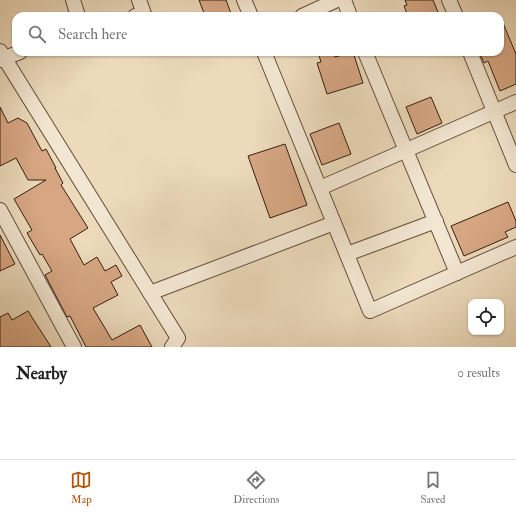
<!DOCTYPE html>
<html lang="en">
<head>
<meta charset="utf-8">
<style>
	body { margin:0; font-family:"IM FELL Double Pica",serif; background:#f2f2f2; color:#222 }
	.controls { position:absolute; right:12px; bottom:12px; display:grid; overflow:hidden; border-radius:8px; box-shadow:0 1px 3px #0004 }
	.controls button { width:36px; height:36px; display:grid; place-items:center; padding:0; border:0; border-bottom:1px solid #e0e0e0; background:#fff; color:#222; font:20px sans-serif }
	.list { margin:0; padding:0; list-style:none }
	h2 { display:flex; justify-content:space-between; align-items:center; height:52px; margin:0; padding:0 16px; font-size:17px }
	h2 small { font-size:13px; font-weight:400; color:#767676 }
	.icon { flex:none; width:22px; height:22px; fill:none; stroke:currentColor; stroke-width:2; stroke-linecap:round; stroke-linejoin:round }
	.map { position:relative; flex:none; width:516px; height:347px; overflow:hidden }
	.search { position:absolute; background:#fff; box-shadow:0 1px 3px #0004; left:12px; right:12px; top:12px; height:44px; display:flex; align-items:center; gap:10px; box-sizing:border-box; padding:0 14px; border-radius:12px; color:#767676; font-size:15px }
	.sheet { height:112px; background:#fff }
	nav { display:flex; justify-content:space-around; align-items:center; box-sizing:border-box; height:56px; border-top:1px solid #e0e0e0; background:#fff; font-size:11px; color:#767676 }
	nav a { display:grid; justify-items:center; gap:2px }
	nav .on { color:#b45309 }
	.map>svg:first-child { display:block }
</style>
</head>
<body>
<div class="map">
<svg width="516" height="347" viewBox="0 0 516 347">
	<rect width="100%" height="100%" fill="#ecdabb"/>
	<filter id="stains"><feTurbulence type="fractalNoise" baseFrequency=".005" numOctaves="4"/><feColorMatrix values="0 0 0 0 .2 0 0 0 0 .09 0 0 0 0 .02 0 0 0 .5 -.17"/></filter>
	<radialGradient id="worn" r=".72"><stop offset=".6" stop-color="#630" stop-opacity="0"/><stop offset="1" stop-color="#630" stop-opacity=".3"/></radialGradient>
	<g fill="#d7a784" stroke="#351e10">
		<path d="M199 0H226L232 16H205Z"/>
		<path d="M405 0H433L438 12 428 16H408L404 6 407 5Z"/>
		<path d="M500 16 516 54V84L500 91 488 61 484 63 479 52H500Z"/>
		<path d="M318 52H333L335 57 353 52 363 83 327 94 317 63 321 62Z"/>
		<path d="M431 97 442 123 417 134 406 107Z"/>
		<path d="M0 107 8 123 18 118 27 123 42 151 46 149 56 168H55L63 183 61 185 88 228 70 239 84 265 97 257 105 271 116 265 122 276 111 282 118 295 93 308 112 340 140 325 152 347H86L70 316 67 317 45 275 52 271 42 254 40 255 27 233 32 230 14 199 46 180H28L16 158 0 166Z"/>
		<path d="M339 123 351 154 322 165 310 134Z"/>
		<path d="M285 144 307 205 270 218 248 156Z"/>
		<path d="M508 202 516 221V227L505 232 508 237 464 256 451 226Z"/>
		<path d="M0 235 15 264 0 271Z"/>
		<path d="M28 311 51 347H0V317L8 313 12 320Z"/>
	</g>
	<g fill="none" stroke-linecap="round" stroke-linejoin="round">
		<defs>
			<g id="minor">
				<path d="M73 0 78 16"/>
				<path d="M244 0 251 16"/>
				<path d="M344 0 350 16"/>
				<path d="M449 0 456 16"/>
				<path d="M135 16 144 14 139 0"/>
				<path d="M302 16 337 0"/>
				<path d="M0 51 178 338 172 347"/>
				<path d="M264 52 370 311 516 247"/>
				<path d="M365 52 457 273"/>
				<path d="M470 52 516 165"/>
				<path d="M0 60 20 52"/>
				<path d="M320 188 516 102"/>
				<path d="M0 210 74 347"/>
				<path d="M347 254 436 221"/>
				<path d="M150 293 334 223"/>
			</g>
		</defs>
		<use href="#minor" stroke="#634d3b" stroke-width="16"/>
		<use href="#minor" stroke="#f3e7d3" stroke-width="14"/>
	</g>
	<rect width="100%" height="100%" filter="url(#stains)"/>
	<rect width="100%" height="100%" fill="url(#worn)"/>
</svg>
<div class="controls">
<button><svg class="icon" aria-label="locate" viewBox="0 0 24 24"><circle cx="12" cy="12" r="6"/><path d="M12 2v4M12 18v4M2 12h4M18 12h4"/></svg></button>
</div>
<div class="search"><svg class="icon" aria-label="search" viewBox="0 0 24 24"><circle cx="10" cy="10" r="6"/><path d="M15 15l6 6"/></svg>Search here</div>
</div>
<section class="sheet">
<h2>Nearby<small>0 results</small></h2>
<ul class="list">
</ul>
</section>
<nav>
<a class="on"><svg class="icon" aria-label="map" viewBox="0 0 24 24"><path d="M3 6l6-2 6 2 6-2v14l-6 2-6-2-6 2zM9 4v14M15 6v14"/></svg>Map</a>
<a><svg class="icon" aria-label="directions" viewBox="0 0 24 24"><path d="M12 3l9 9-9 9-9-9zM9 14v-3h6M13 9l2 2-2 2"/></svg>Directions</a>
<a><svg class="icon" aria-label="saved" viewBox="0 0 24 24"><path d="M7 4h10v16l-5-4-5 4z"/></svg>Saved</a>
</nav>
</body>
</html>
